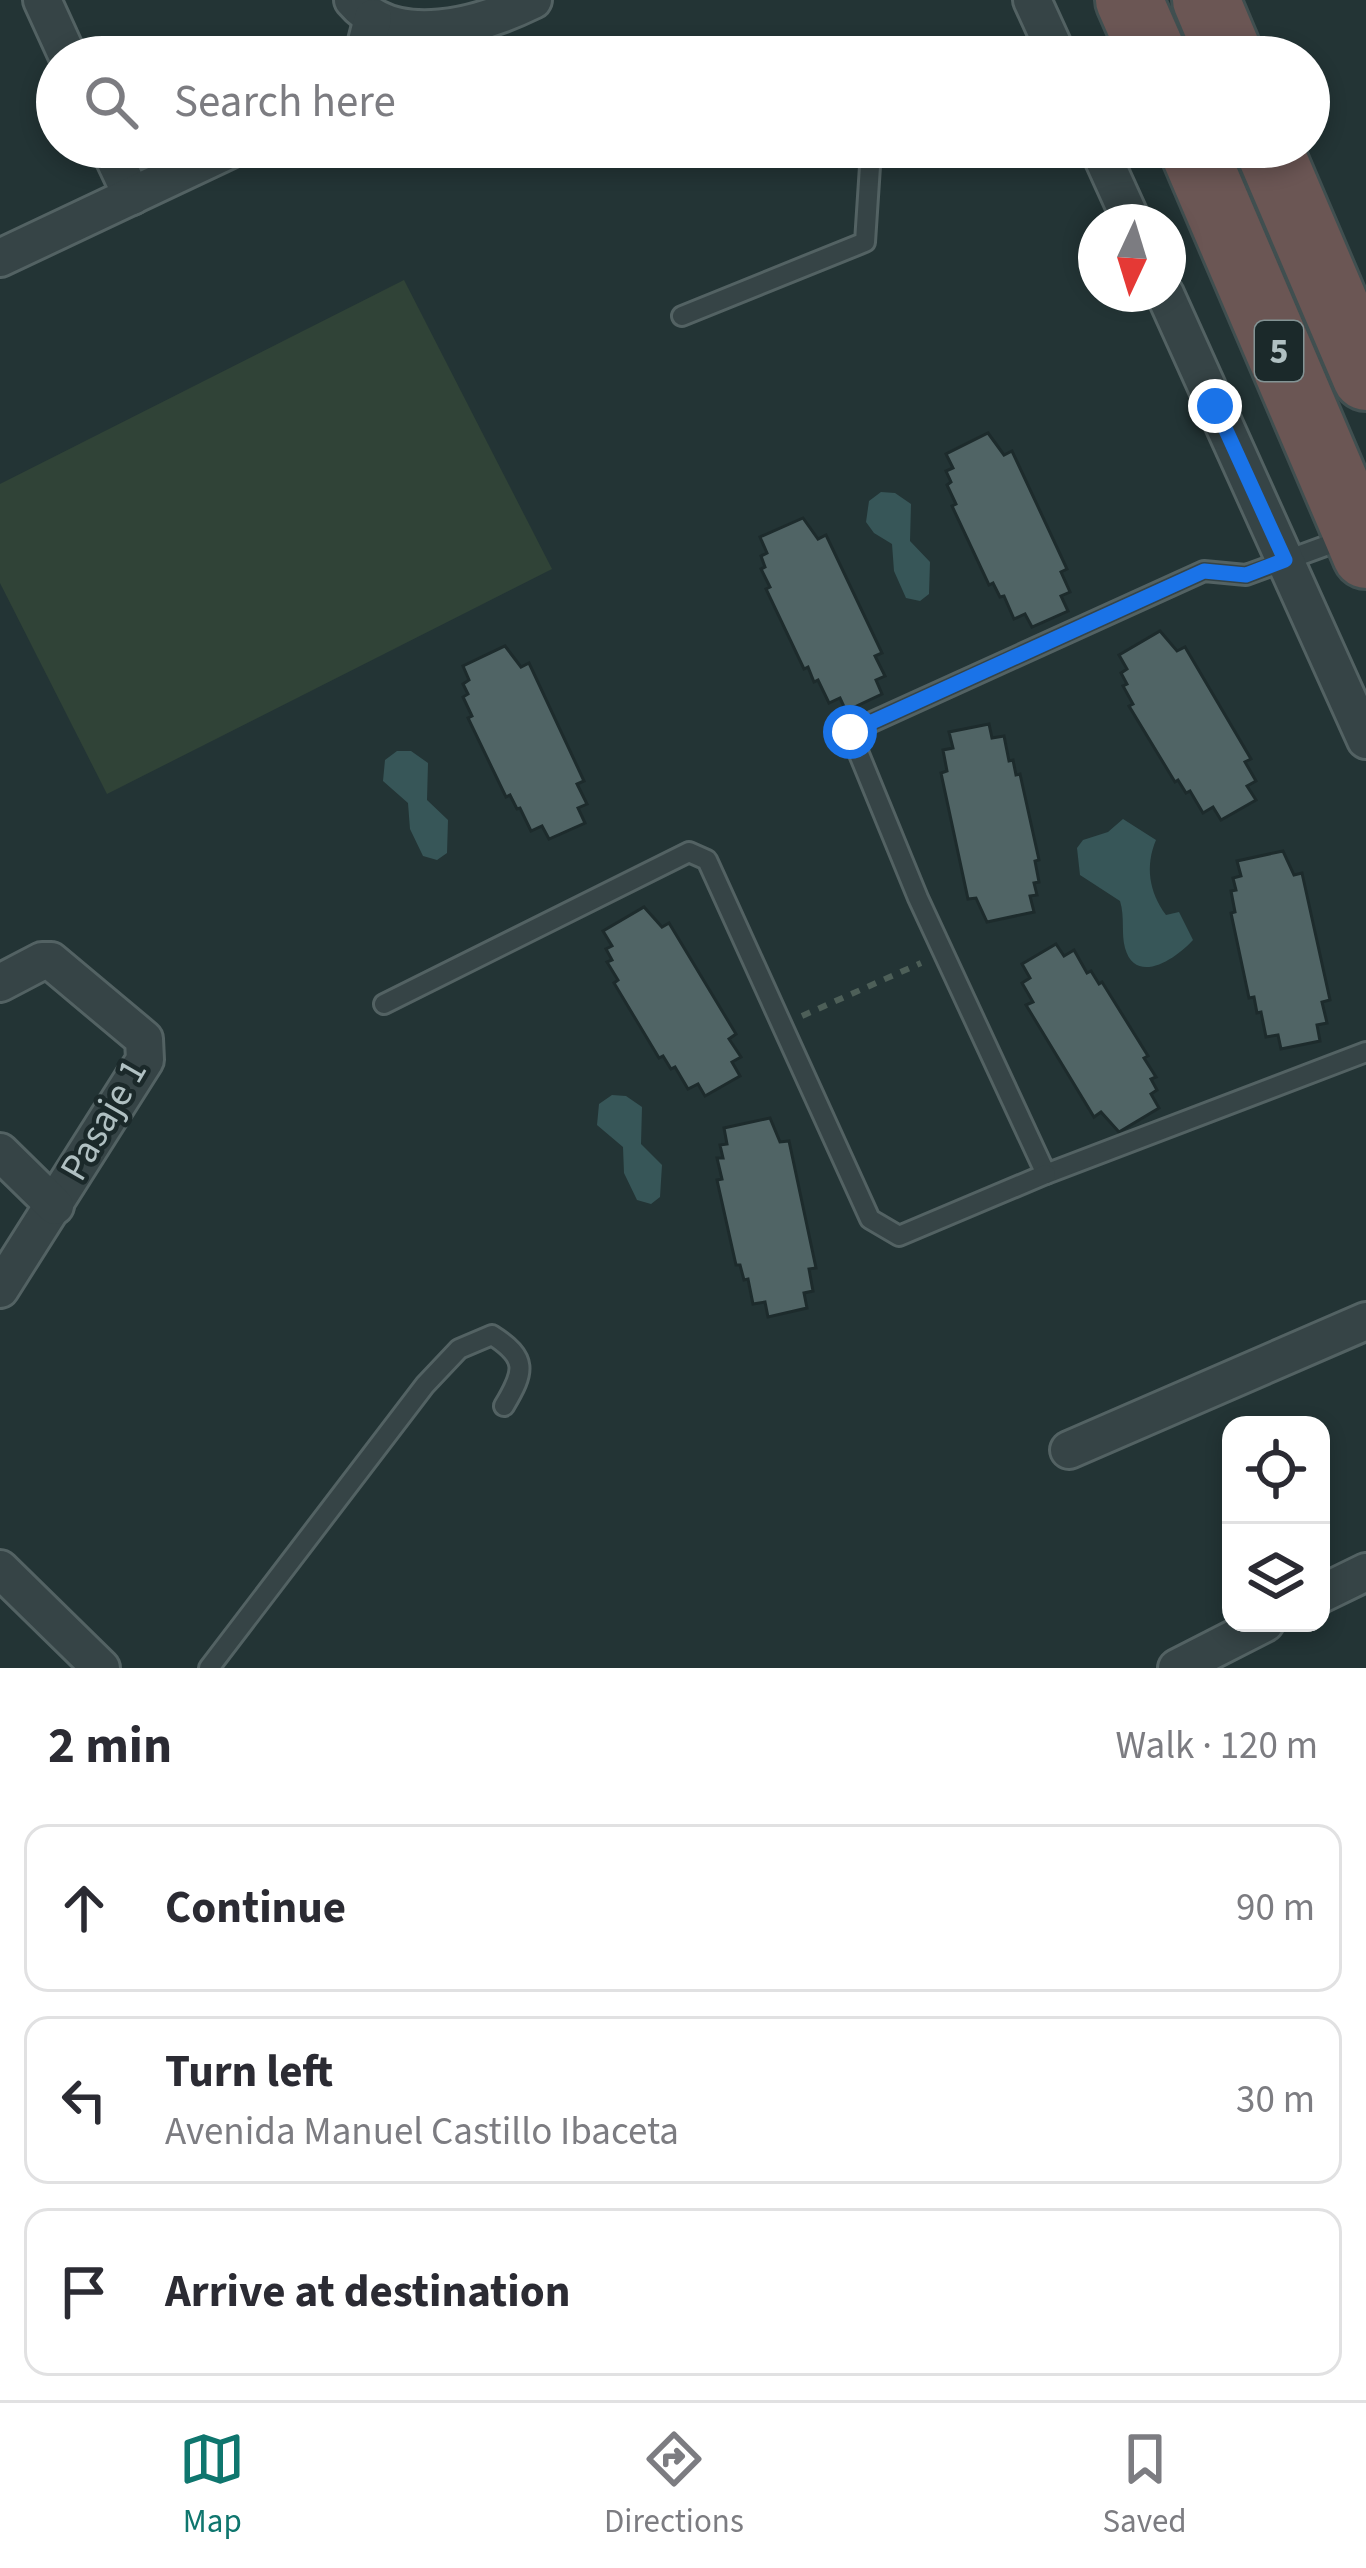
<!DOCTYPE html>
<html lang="en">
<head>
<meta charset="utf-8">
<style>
	body { margin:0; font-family:"Source Sans 3",sans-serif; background:#f7f7f7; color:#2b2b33 }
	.controls { position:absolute; right:36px; bottom:36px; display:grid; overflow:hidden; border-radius:24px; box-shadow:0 6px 18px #0003 }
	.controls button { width:108px; height:108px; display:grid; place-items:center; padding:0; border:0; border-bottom:3px solid #e1e1e2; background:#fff; color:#2b2b33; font:60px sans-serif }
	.compass { position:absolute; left:1078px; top:204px; width:108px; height:108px; border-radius:50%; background:#fff; box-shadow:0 6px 18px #0003; rotate:184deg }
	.stop { position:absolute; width:36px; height:36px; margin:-27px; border:9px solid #1a73e8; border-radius:50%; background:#fff }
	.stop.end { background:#1a73e8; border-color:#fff; box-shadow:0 3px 12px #0008 }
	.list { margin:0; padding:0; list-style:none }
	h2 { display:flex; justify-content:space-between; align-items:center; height:156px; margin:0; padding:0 48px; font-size:51px }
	h2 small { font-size:39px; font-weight:400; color:#7c7c81 }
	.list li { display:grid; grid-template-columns:78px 1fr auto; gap:36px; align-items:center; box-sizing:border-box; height:168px; margin:0 24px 24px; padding:0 24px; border:3px solid #e1e1e2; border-radius:24px }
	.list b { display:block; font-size:45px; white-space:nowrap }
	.list p { margin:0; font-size:39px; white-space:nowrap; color:#7c7c81 }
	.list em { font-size:39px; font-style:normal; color:#7c7c81 }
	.icon { flex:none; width:66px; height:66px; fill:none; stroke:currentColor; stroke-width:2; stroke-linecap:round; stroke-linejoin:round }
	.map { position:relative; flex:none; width:1366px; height:1668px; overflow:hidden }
	.search { position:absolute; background:#fff; box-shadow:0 6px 18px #0003; left:36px; right:36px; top:36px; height:132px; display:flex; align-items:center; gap:30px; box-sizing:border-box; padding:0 42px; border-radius:66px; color:#7c7c81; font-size:45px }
	.sheet { height:732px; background:#fff }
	nav { display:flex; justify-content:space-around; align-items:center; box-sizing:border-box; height:168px; border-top:3px solid #e1e1e2; background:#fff; font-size:33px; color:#7c7c81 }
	nav a { display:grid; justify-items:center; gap:6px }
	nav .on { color:#0f766e }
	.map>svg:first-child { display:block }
</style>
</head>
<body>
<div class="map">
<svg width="1366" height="1668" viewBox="0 0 1366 1668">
	<rect width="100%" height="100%" fill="#233435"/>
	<path fill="#304337" d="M404 280 552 569 107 794 0 583V484Z"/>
	<g fill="#375658">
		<path d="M881 492 895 493 911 504 910 541 930 562 929 594 920 601 906 598 894 571 892 544 874 533 866 522 869 501Z"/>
		<path d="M397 751H411L428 763 427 800 448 820 447 853 437 860 423 856 410 829 408 803 383 781 385 760Z"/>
		<path d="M1123 819 1156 840C1145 866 1149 892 1166 915L1179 912 1193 940C1178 957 1136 987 1125 948 1121 933 1125 917 1120 901L1080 875 1077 848 1083 840 1108 832Z"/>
		<path d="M612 1095 626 1096 642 1107 641 1144 662 1165 660 1197 651 1204 637 1200 624 1173 623 1147 597 1125 599 1104Z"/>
	</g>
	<g fill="#506465" stroke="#1d2b2c" stroke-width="3">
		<path d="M988 433 1004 455 1012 451 1067 569 1061 572 1070 592 1061 596 1068 611 1032 627 1025 614 1014 619 1004 596 1000 597 993 583 989 585 952 506 956 504 947 485 951 482 946 471 953 468 946 454Z"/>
		<path d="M803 518 818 539 826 535 882 653 875 656 885 676 876 680 882 694 846 711 840 698 829 703 818 680 814 682 808 667 804 669 766 589 770 587 761 569 765 567 761 556 767 553 760 537Z"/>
		<path d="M1160 631 1177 651 1185 647 1251 759 1245 762 1256 781 1247 786 1256 800 1221 820 1213 807 1203 813 1190 791 1186 793 1178 780 1175 782 1129 706 1133 704 1123 686 1127 684 1121 673 1127 669 1119 655Z"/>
		<path d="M505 646 521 667 529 663 584 781 577 784 587 804 578 808 585 823 549 839 542 826 531 831 520 808 517 809 510 795 506 797 468 718 472 716 463 697 468 694 463 684 469 680 463 666Z"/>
		<path d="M989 724 992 738 1004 736 1009 761 1013 760 1016 775 1020 774 1039 860 1035 861 1039 882 1034 883 1037 895 1030 896 1034 912 987 922 976 898 968 899 941 773 947 771 943 750 953 748 949 732Z"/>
		<path d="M1283 851 1294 875 1302 873 1330 1000 1322 1002 1327 1023 1317 1025 1320 1041 1281 1049 1278 1035 1266 1037 1261 1012 1257 1013 1254 997 1249 998 1231 913 1235 912 1231 891 1236 890 1233 878 1241 876 1237 861Z"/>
		<path d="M644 907 662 927 669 923 736 1034 729 1039 741 1057 732 1062 740 1076 705 1096 698 1084 688 1089 675 1067 671 1069 663 1056 659 1058 614 983 618 980 607 962 612 960 606 949 612 946 603 931Z"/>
		<path d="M1056 944 1064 956 1074 950 1087 973 1091 971 1099 984 1102 982 1148 1056 1144 1058 1156 1077 1151 1079 1157 1090 1151 1094 1159 1108 1119 1132 1101 1112 1094 1117 1026 1005 1033 1002 1022 983 1030 978 1022 964Z"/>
		<path d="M770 1118 780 1142 789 1141 816 1268 809 1269 813 1291 804 1293 807 1308 768 1317 765 1302 753 1304 748 1279 744 1280 740 1265H736L717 1180 722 1179 717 1158H723L720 1145 727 1144 724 1128Z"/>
	</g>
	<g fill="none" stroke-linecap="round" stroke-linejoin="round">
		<defs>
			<g id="lane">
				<path d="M682 316 865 242 871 151 881 147"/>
				<path d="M1347 538 1246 575 1204 571 850 732 918 898 1046 1174 1366 1052"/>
				<path d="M384 1004 689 852 707 860 870 1219 899 1236 1046 1174"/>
				<path d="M209 1668 425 1385 459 1349 492 1335C528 1358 525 1371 504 1406"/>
			</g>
			<g id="street">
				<path d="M42 0 68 57"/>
				<path d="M353 0C396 51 482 25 533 0"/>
				<path d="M1032 0 1058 57"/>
				<path d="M363 57 373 18"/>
				<path d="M109 147 132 196"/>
				<path d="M1098 147 1132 222"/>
				<path d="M0 258 235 147"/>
				<path d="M1165 294 1366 740"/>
				<path d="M0 983 42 961H51L144 1039 145 1060 0 1289"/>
				<path d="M0 1152 55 1206"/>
				<path d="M1069 1450 1366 1321"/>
				<path d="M0 1569 101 1668"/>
				<path d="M1321 1594 1366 1572"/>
				<path d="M1177 1668 1265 1623"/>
			</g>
			<g id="highway">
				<path d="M1129 0 1154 57"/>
				<path d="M1206 0 1230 57"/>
				<path d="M1192 147 1366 555"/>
				<path d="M1268 147 1366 377"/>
			</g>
		</defs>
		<use href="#lane" stroke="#536263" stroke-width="24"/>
		<use href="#street" stroke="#536263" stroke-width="42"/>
		<use href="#highway" stroke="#404f50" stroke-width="72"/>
		<path stroke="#4d5f58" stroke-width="6" stroke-dasharray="9 9" stroke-linecap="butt" d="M802 1016 921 963"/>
		<use href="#lane" stroke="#364446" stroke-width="18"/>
		<use href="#street" stroke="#364446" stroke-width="36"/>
		<use href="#highway" stroke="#6b5654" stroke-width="66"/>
	</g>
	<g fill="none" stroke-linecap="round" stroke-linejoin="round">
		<path stroke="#1a73e8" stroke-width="15" d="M850 732 1204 571 1246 575 1285 560 1215 406"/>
	</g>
	<g text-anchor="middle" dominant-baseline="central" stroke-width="9" stroke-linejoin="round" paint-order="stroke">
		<rect fill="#1b292a" stroke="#839394" stroke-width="3" x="1255" y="321" width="48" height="60" rx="9"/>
		<g font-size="36" font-weight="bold" fill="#b0c0c2">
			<text x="1279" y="351">5</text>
		</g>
		<g font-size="39" fill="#b0c0c2" stroke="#1b292a">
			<text transform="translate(104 1120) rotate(-60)">Pasaje 1</text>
		</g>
	</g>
</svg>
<div class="controls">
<button><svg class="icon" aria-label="locate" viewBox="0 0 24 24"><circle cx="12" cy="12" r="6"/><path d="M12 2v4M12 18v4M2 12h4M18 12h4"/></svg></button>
<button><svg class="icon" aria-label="layers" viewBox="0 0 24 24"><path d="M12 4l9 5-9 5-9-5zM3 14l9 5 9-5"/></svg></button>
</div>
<svg class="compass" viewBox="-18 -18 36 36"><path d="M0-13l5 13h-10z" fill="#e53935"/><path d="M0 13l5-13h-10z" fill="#7c7c81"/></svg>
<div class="stop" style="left:850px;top:732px"></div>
<div class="stop end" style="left:1215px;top:406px"></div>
<div class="search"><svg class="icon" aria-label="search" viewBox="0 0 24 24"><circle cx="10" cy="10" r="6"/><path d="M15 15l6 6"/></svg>Search here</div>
</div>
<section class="sheet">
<h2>2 min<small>Walk · 120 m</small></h2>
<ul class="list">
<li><svg class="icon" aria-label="ahead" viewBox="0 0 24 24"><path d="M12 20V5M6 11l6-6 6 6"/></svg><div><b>Continue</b></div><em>90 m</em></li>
<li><svg class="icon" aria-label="left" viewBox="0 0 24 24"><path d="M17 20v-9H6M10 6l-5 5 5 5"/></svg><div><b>Turn left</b><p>Avenida Manuel Castillo Ibaceta</p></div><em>30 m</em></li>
<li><svg class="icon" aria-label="arrive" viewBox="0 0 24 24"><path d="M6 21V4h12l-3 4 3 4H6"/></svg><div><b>Arrive at destination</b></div></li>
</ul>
</section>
<nav>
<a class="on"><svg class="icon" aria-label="map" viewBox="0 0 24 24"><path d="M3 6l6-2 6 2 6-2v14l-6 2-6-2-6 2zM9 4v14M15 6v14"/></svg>Map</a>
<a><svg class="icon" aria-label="directions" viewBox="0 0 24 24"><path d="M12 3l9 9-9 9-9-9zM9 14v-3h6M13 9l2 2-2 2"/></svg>Directions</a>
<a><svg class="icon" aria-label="saved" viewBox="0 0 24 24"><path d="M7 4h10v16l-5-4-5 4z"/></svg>Saved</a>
</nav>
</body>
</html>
